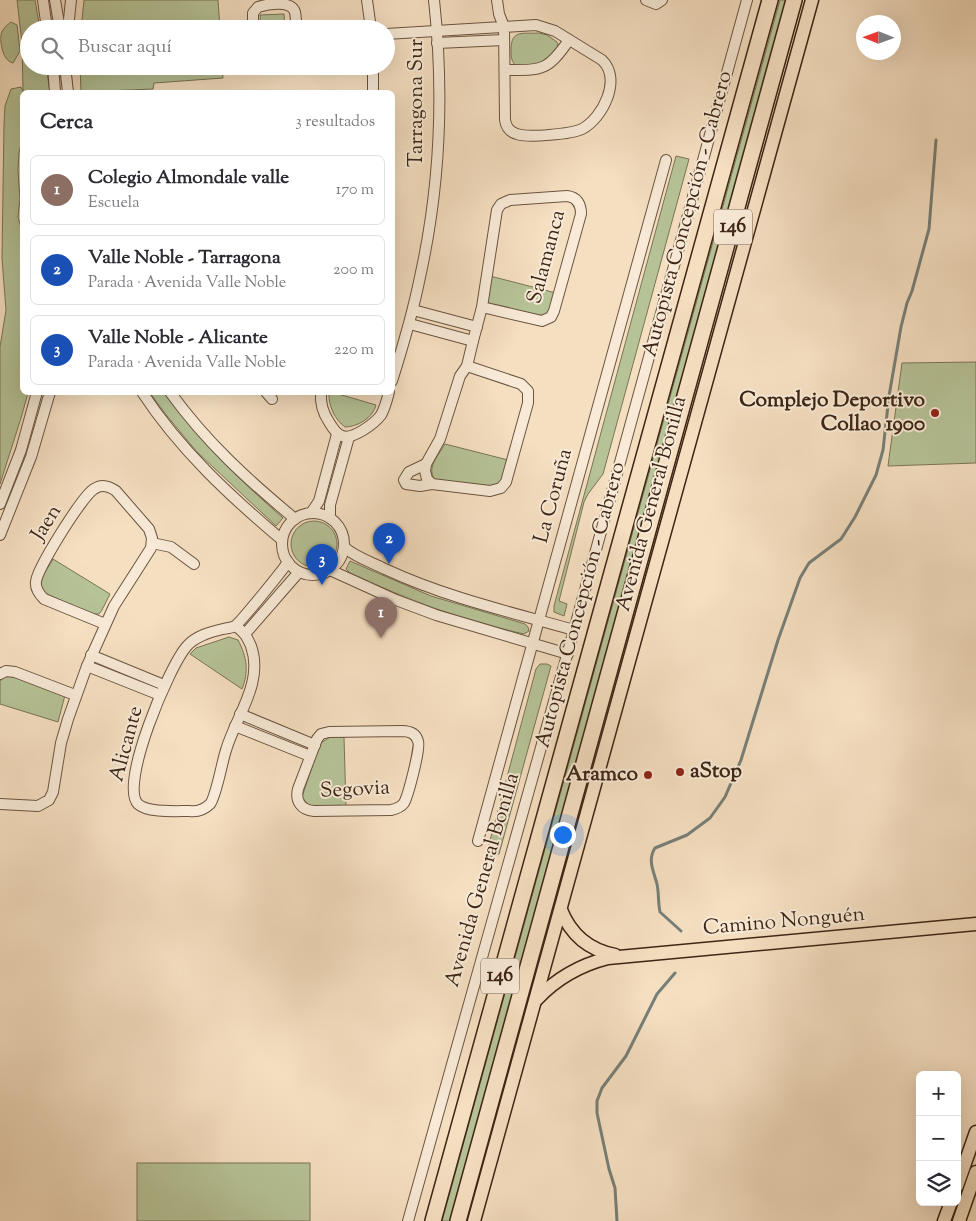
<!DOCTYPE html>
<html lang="es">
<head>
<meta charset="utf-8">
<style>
	body { margin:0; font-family:"Sorts Mill Goudy",serif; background:#f2f2f3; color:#2b2b33 }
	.controls { position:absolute; right:15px; bottom:15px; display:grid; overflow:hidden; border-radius:8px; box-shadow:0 5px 20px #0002 }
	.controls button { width:45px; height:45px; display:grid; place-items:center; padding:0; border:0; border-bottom:1px solid #e1e1e2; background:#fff; color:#2b2b33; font:25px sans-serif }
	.compass { position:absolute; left:856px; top:15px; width:45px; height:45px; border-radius:50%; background:#fff; box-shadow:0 5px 20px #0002; rotate:271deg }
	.you { position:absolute; left:562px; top:834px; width:18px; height:18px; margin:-12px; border:4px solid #fff; border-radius:50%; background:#1a73e8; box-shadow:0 0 0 8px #1a73e833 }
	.badge { display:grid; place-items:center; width:32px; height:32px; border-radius:50%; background:#1a73e8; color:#fff; font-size:16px; font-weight:700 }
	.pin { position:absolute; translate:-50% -41px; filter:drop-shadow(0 1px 2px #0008) }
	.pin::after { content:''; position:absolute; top:26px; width:18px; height:15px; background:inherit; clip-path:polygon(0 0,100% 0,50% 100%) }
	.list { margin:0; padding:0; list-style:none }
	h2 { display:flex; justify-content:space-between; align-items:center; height:65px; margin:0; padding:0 20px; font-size:21px }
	h2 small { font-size:16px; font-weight:400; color:#7c7c81 }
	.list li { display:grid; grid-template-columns:32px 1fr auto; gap:15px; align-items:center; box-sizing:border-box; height:70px; margin:0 10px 10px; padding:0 10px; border:1px solid #e1e1e2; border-radius:8px }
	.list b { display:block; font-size:19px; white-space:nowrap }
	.list p { margin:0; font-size:16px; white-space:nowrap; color:#7c7c81 }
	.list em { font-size:16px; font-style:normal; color:#7c7c81 }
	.icon { flex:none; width:28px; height:28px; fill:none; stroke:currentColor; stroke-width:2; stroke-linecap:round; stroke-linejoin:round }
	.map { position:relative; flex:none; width:976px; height:1221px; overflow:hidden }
	.search { position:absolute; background:#fff; box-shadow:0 5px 20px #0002; left:20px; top:20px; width:375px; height:55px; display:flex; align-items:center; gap:12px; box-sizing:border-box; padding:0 18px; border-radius:28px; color:#7c7c81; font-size:19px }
	.panel { position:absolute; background:#fff; box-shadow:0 5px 20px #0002; left:20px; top:90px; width:375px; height:305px; border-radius:8px }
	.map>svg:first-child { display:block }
</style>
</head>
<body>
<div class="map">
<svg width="976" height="1221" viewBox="0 0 976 1221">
	<rect width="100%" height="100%" fill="#f5dfc1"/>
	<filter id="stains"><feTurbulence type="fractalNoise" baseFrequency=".004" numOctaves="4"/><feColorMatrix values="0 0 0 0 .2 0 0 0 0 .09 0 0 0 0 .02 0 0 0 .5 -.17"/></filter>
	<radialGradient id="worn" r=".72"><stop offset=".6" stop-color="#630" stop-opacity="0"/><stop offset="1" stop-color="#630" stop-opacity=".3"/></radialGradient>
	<g fill="#b6c397" stroke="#7a7456">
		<path d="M17 0H35L40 29H29V66H46L50 92H22V140L19 153 18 170 20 199 18 217 22 231V392L28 393 21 418 0 484V347L6 310 2 258 4 124 5 106 11 89 21 87 23 91 22 43Z"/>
		<path d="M84 0H218L220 29H81Z"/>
		<path d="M780 0H786L766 80 451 1221H442Z"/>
		<path d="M284 14 285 29H261L260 15Z"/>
		<path d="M11 22 17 25 20 51 13 63C3 61 0 44 1 35 2 29 7 25 11 22Z"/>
		<path d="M539 33 547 35 557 42C564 61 528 69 515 65 511 60 511 56 511 50 511 29 523 34 539 33Z"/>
		<path d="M80 66H222L223 78 154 83 153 89 81 92Z"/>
		<path d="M676 156 689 159 603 474 588 494 584 502 559 601 567 604 564 616 554 612V606Z"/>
		<path d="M490 276 556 293 551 311 545 317 490 304 487 301Z"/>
		<path d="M976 362V463L888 466 902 363Z"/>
		<path d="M150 393H165C198 441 239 479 283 518L276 526 197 452 167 416Z"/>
		<path d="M329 393H335L376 405C373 418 357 427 345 427 335 420 328 405 329 393Z"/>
		<path d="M445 444 508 460C504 473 506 482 492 487L436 481C425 469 438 456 445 444Z"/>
		<circle cx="314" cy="544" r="23"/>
		<path d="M53 559 110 594 102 610 99 614H90L43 592C37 580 47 570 53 559Z"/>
		<path d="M350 561 431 596 525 624 528 627 529 631 524 634C463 621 406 599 350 573L346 569Z"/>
		<path d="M229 637 238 640C247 657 249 672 242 689L190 654 196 648Z"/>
		<path d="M540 664H547L551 666 499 854 485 859 536 669Z"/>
		<path d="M11 676 65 695 58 722 0 704V681L5 677Z"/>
		<path d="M330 737H344L346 807 309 806 302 797 319 746 321 743Z"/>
		<rect x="137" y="1163" width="173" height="58"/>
	</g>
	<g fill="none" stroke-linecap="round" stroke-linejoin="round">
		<g stroke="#777f78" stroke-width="3">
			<path d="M681 931 660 912C658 903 659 893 657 884 654 872 647 860 655 848L687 835 710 818 725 797 741 760 778 640 800 578 809 563 841 539 855 517 876 475 883 450 889 396 901 327 907 303 912 291 929 229 936 140"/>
			<path d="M617 1221 615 1188 609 1169 597 1113V1101L602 1088 626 1056 657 994 675 973"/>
		</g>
		<defs>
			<g id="minor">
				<path d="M43 0 47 29"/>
				<path d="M55 0 60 29"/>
				<path d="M367 0 371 29"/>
				<path d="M646 0 656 4 662 0"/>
				<path d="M68 29 71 0"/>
				<path d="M253 29V13L258 7C268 4 291 0 295 12 296 17 296 24 297 29"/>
				<path d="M386 34 536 25 555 31 602 60C622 79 603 118 582 129 572 134 527 138 517 134 510 132 506 127 505 120L504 27 499 14 497 0"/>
				<path d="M437 43 504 40"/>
				<path d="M53 66 55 92"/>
				<path d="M65 66 68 92"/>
				<path d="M373 66V92"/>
				<path d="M505 70C542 70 547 72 569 40"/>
				<path d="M413 310 477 327"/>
				<path d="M410 324 473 341"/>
				<path d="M392 381C403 346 413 312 420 277 440 187 444 92 434 0"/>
				<path d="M142 392C180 450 230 496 282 540"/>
				<path d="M170 392C207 443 247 479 295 519"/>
				<path d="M266 392 272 399"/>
				<path d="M321 392C320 403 323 413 329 422 332 427 336 434 342 436 353 440 375 423 381 415 385 408 387 400 389 392"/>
				<path d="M426 464 409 472 404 480 406 484 420 486 432 484 490 491 501 488 506 482 528 403V391L521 384 467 366"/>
				<path d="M432 484 427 479 425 471 426 464 440 439 460 376 467 366 473 341 482 307 497 210 501 204 510 200 567 196C577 197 581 204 581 214L554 311 551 317 542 321 482 307"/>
				<path d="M0 504 21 450 37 392"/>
				<path d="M311 513 319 501 337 434"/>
				<circle cx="313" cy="544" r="31"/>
				<path d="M330 518V505L349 437"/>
				<path d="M0 535 31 457 50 392"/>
				<path d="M152 543 171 547 194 564"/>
				<path d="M344 547C355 557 371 562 385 569 445 597 510 612 574 630"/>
				<path d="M330 570 396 600 436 615 568 654"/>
				<path d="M235 626C244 631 247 637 251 646 264 683 236 716 226 750 222 762 216 797 210 804 204 810 197 812 189 811 177 811 147 813 138 804 119 785 169 666 187 646 196 636 210 632 223 629 227 628 232 628 235 626 240 623 282 571 288 562"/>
				<path d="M245 634 299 572"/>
				<path d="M91 655 164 685"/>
				<path d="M87 666 160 695"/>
				<path d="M0 674 6 671 15 672 75 695"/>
				<path d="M240 714 315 745"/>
				<path d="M235 726 310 756"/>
				<path d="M402 731C410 731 416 734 418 741 421 747 408 796 404 803 401 807 396 809 391 810L314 811C301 810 295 801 298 789L317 739 321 734 329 732Z"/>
				<path d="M0 804 38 806 49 800 53 792 61 743 68 719 87 666 114 606 151 548 152 538 149 529 116 491C109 486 101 484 94 489 83 495 36 570 36 582 35 589 39 594 44 599L105 624"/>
				<path d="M478 841 666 160"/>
				<path d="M408 1221 574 630 747 0"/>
			</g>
			<g id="major">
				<path d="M561 910C571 935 589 950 615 955"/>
				<path d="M537 999C557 978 580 965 608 958L976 924"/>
				<path d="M957 1186 976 1132"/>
				<path d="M474 1221 812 0"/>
				<path d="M944 1221 951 1202"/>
				<path d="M959 1221 976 1172"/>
			</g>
			<g id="highway">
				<path d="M433 1221 770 0"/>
				<path d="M458 1221 794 0"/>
			</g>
		</defs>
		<use href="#minor" stroke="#6b5440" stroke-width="12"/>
		<use href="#major" stroke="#3d2515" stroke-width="15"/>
		<use href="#highway" stroke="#3d2515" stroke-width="18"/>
		<use href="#minor" stroke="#f8ead7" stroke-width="10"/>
		<use href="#major" stroke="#f5dfc1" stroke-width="12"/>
		<use href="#highway" stroke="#f5dfc1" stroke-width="15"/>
	</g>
	<g fill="#8f2418" stroke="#f8ead7" stroke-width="2">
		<circle cx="935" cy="413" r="5"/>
		<circle cx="680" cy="772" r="5"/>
		<circle cx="648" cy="775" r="5"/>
	</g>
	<g text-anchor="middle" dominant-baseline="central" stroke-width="4" stroke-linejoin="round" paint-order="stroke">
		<g fill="#f8ead7" stroke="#75604f" stroke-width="1">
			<rect x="714" y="209.5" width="38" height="35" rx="4"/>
			<rect x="481" y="958.5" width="38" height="35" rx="4"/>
		</g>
		<g font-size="20" font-weight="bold" fill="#3d2515">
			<text x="733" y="227">146</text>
			<text x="500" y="976">146</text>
		</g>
		<g font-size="21" fill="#3d2515" stroke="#f8ead7">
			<text transform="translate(417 103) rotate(-90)">Tarragona Sur</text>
			<text transform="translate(688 214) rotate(-75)">Autopista Concepción - Cabrero</text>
			<text transform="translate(547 257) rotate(-75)">Salamanca</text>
			<text transform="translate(554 496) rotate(-75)">La Coruña</text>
			<text transform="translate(652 504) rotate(-75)">Avenida General Bonilla</text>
			<text transform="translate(47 523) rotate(-58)">Jaen</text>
			<text transform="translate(581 605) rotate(-75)">Autopista Concepción - Cabrero</text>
			<text transform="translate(127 744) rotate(-75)">Alicante</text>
			<text transform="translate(355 790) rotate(-3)">Segovia</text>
			<text transform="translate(483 880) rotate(-74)">Avenida General Bonilla</text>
			<text transform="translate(784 922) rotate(-5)">Camino Nonguén</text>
		</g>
		<g font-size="21" font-weight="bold" fill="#3d2515" stroke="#f8ead7" text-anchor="end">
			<text x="925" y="401">Complejo Deportivo<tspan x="925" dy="24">Collao 1900</tspan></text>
			<text x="690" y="772" text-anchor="start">aStop</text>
			<text x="638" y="775">Aramco</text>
		</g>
	</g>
	<rect width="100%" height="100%" filter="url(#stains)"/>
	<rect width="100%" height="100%" fill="url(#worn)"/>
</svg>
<div class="controls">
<button>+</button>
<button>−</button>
<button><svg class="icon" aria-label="layers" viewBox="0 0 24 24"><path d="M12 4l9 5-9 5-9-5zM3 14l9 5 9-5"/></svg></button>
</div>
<svg class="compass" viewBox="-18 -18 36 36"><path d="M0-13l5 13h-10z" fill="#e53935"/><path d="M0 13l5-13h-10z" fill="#7c7c81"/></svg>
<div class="you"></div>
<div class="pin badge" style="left:381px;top:638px;background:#8d6e63">1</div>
<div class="pin badge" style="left:389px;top:564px;background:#1a4fb4">2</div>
<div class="pin badge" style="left:322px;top:585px;background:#1a4fb4">3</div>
<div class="search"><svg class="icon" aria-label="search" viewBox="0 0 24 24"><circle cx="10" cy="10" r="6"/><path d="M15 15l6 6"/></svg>Buscar aquí</div>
<section class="panel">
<h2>Cerca<small>3 resultados</small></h2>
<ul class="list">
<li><span class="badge" style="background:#8d6e63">1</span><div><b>Colegio Almondale valle</b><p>Escuela</p></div><em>170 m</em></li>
<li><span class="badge" style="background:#1a4fb4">2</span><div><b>Valle Noble - Tarragona</b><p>Parada · Avenida Valle Noble</p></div><em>200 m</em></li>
<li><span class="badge" style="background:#1a4fb4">3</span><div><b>Valle Noble - Alicante</b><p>Parada · Avenida Valle Noble</p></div><em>220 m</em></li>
</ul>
</section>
</div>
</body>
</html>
